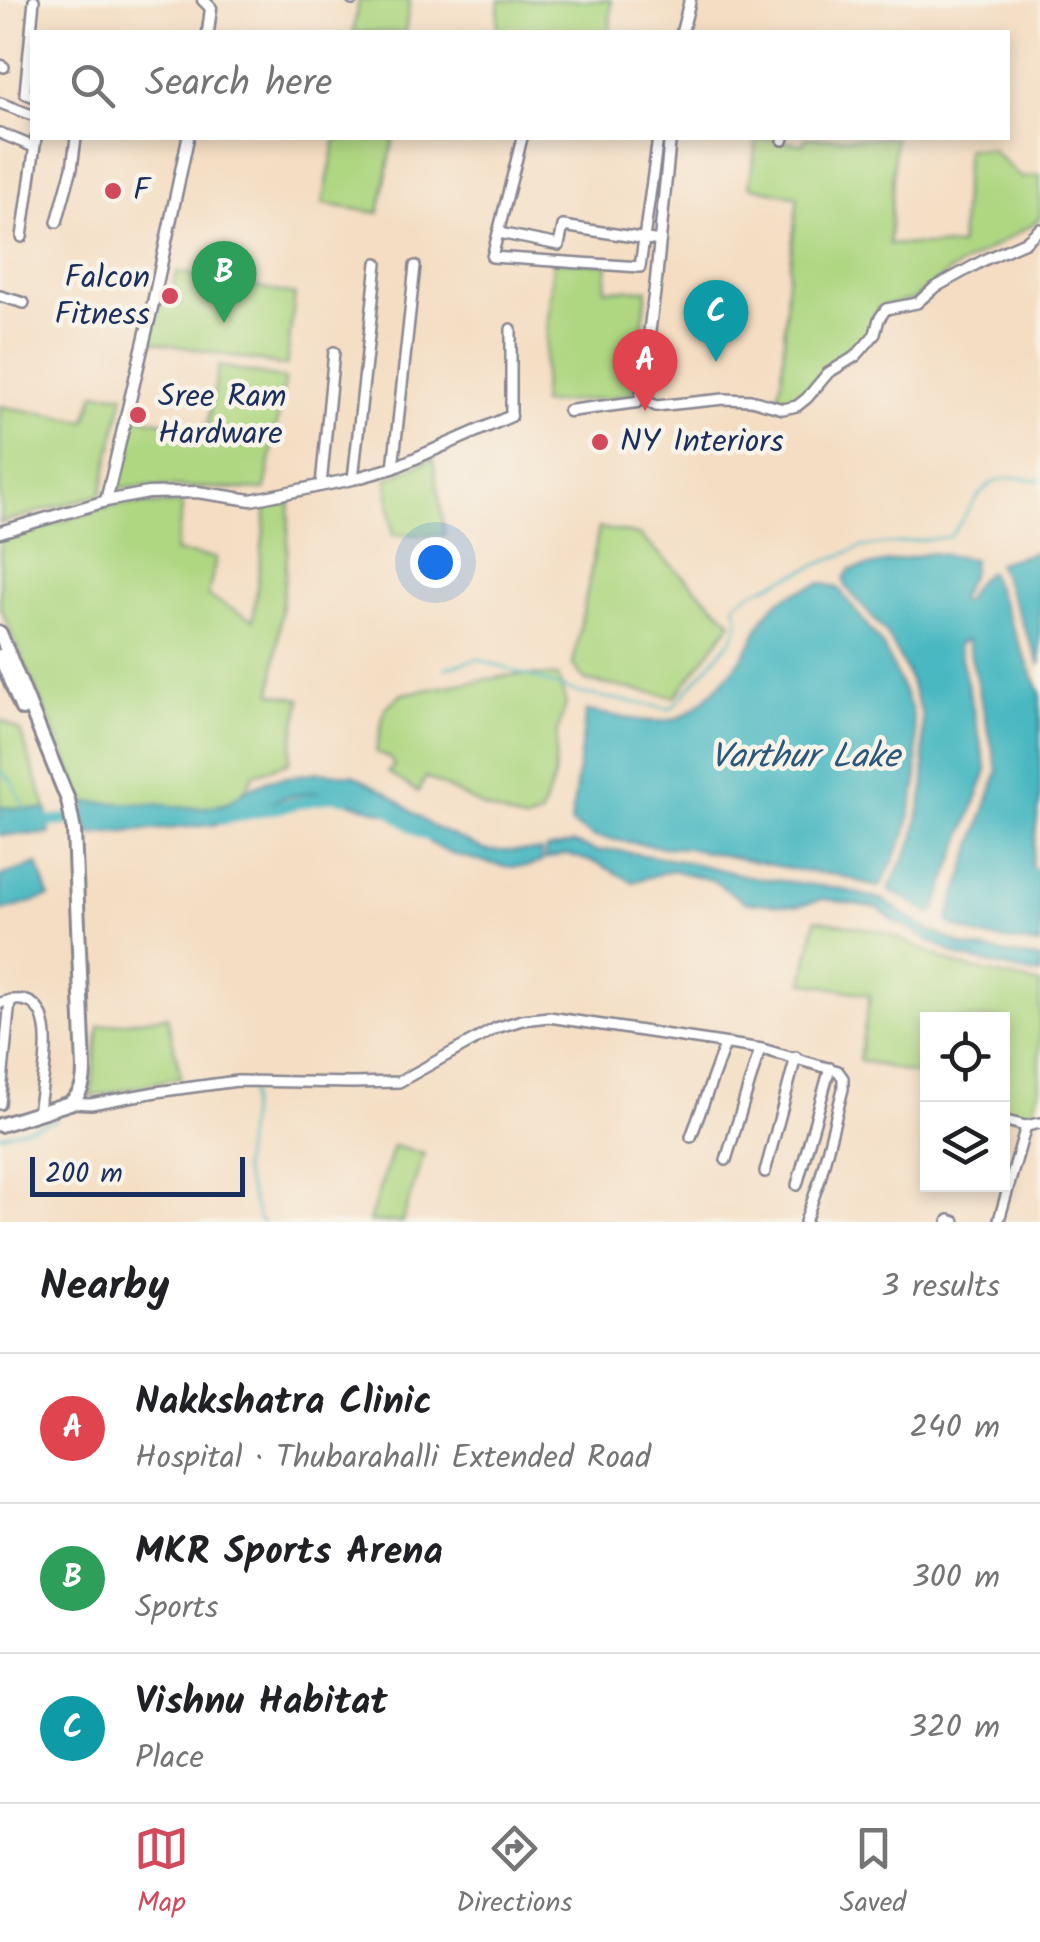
<!DOCTYPE html>
<html lang="en">
<head>
<meta charset="utf-8">
<style>
	body { margin:0; font-family:Kalam,sans-serif; background:#f6f6f6; color:#202124 }
	.controls { position:absolute; right:30px; bottom:30px; display:grid; overflow:hidden; border-radius:0px; box-shadow:0 5px 15px #0003 }
	.controls button { width:90px; height:90px; display:grid; place-items:center; padding:0; border:0; border-bottom:2px solid #e0e0e0; background:#fff; color:#202124; font:50px sans-serif }
	.scale { position:absolute; left:30px; bottom:25px; width:215px; box-sizing:border-box; padding-left:10px; border:5px solid #1b2f5e; border-top:0; font-size:28px; line-height:35px; white-space:nowrap; color:#1b2f5e; -webkit-text-stroke:8px #f7f3e8; paint-order:stroke }
	.you { position:absolute; left:435px; top:562px; width:35px; height:35px; margin:-25px; border:8px solid #fff; border-radius:50%; background:#1a73e8; box-shadow:0 0 0 15px #1a73e833 }
	.badge { display:grid; place-items:center; width:65px; height:65px; border-radius:50%; background:#d1495b; color:#fff; font-size:32px; font-weight:700 }
	.pin { position:absolute; translate:-50% -82px; filter:drop-shadow(0 2px 5px #0008) }
	.pin::after { content:''; position:absolute; top:52px; width:35px; height:30px; background:inherit; clip-path:polygon(0 0,100% 0,50% 100%) }
	.list { margin:0; padding:0; list-style:none }
	h2 { display:flex; justify-content:space-between; align-items:center; height:130px; margin:0; padding:0 40px; font-size:42px }
	h2 small { font-size:32px; font-weight:400; color:#757577 }
	.list li { display:grid; grid-template-columns:65px 1fr auto; gap:30px; align-items:center; box-sizing:border-box; height:150px; padding:0 40px; border-top:2px solid #e0e0e0 }
	.list b { display:block; font-size:38px; white-space:nowrap }
	.list p { margin:0; font-size:32px; white-space:nowrap; color:#757577 }
	.list em { font-size:32px; font-style:normal; color:#757577 }
	.icon { flex:none; width:55px; height:55px; fill:none; stroke:currentColor; stroke-width:2; stroke-linecap:round; stroke-linejoin:round }
	.map { position:relative; flex:none; width:1040px; height:1222px; overflow:hidden }
	.search { position:absolute; background:#fff; box-shadow:0 5px 15px #0003; left:30px; right:30px; top:30px; height:110px; display:flex; align-items:center; gap:25px; box-sizing:border-box; padding:0 35px; border-radius:0px; color:#757577; font-size:38px }
	.sheet { height:580px; background:#fff }
	nav { display:flex; justify-content:space-around; align-items:center; box-sizing:border-box; height:140px; border-top:2px solid #e0e0e0; background:#fff; font-size:28px; color:#757577 }
	nav a { display:grid; justify-items:center; gap:5px }
	nav .on { color:#d1495b }
	.map>svg:first-child { display:block }
</style>
</head>
<body>
<div class="map">
<svg width="1040" height="1222" viewBox="0 0 1040 1222">
	<rect width="100%" height="100%" fill="#f7f3e8"/>
	<filter id="ink" filterUnits="userSpaceOnUse"><feTurbulence type="fractalNoise" baseFrequency=".01" numOctaves="2"/><feDisplacementMap in="SourceGraphic" scale="20" xChannelSelector="R" yChannelSelector="G"/><feConvolveMatrix kernelMatrix="1 2 1 2 8 2 1 2 1" color-interpolation-filters="sRGB"/></filter>
	<filter id="wash" filterUnits="userSpaceOnUse"><feTurbulence type="fractalNoise" baseFrequency=".0048" numOctaves="4" result="noise"/><feDisplacementMap in="SourceGraphic" scale="40" xChannelSelector="R" yChannelSelector="G"/><feGaussianBlur stdDeviation="2.25" result="paint"/><feColorMatrix in="noise" values="0 0 0 0 0 0 0 0 0 0 0 0 0 0 0 0 0 1.4 0 .05"/><feComposite in="paint" operator="in"/></filter>
	<g filter="url(#wash)">
		<rect width="100%" height="100%" fill="#f4ddc2"/>
		<g fill="#afd782" stroke="#658370" stroke-width="2.5">
			<path d="M359 0H410L405 32H353Z"/>
			<path d="M499 0H611L610 32H497Z"/>
			<path d="M336 138H394L379 213 323 204Z"/>
			<path d="M757 138 804 144 805 138H895L889 244 960 246 966 149H991L1021 178 1040 175V218L1030 226 949 272 914 299 882 306 874 317 871 331 852 352 826 369 805 393 793 399 776 402 782 379 787 287 798 197 749 186Z"/>
			<path d="M553 261 608 264 605 289 647 290 634 392 610 398 541 404Z"/>
			<path d="M177 272 295 295 286 366 151 341 160 303 171 304Z"/>
			<path d="M219 366 285 379 265 490 149 486 116 489 134 416 206 431Z"/>
			<path d="M95 393 124 394 101 494 0 523V406L86 421Z"/>
			<path d="M433 458 445 535H393L387 479Z"/>
			<path d="M290 501 287 557 272 693 301 699 289 762 253 775C236 820 185 806 148 804 127 803 106 803 85 802L0 607V541L113 505 183 504 175 552 216 558 208 596 253 620 267 506Z"/>
			<path d="M599 528 639 535 732 622 675 697 586 681 573 665Z"/>
			<path d="M512 675 558 676 566 704 557 733 554 778 540 816 525 822 486 808 426 777 418 792 388 772 394 766 390 758 376 752 385 708 402 694Z"/>
			<path d="M0 719 20 731 47 810 0 807Z"/>
			<path d="M816 919 884 932 960 966 1040 984V1087L1030 1119 1003 1113 1002 1019H928L927 1077 859 1060 870 995 803 982Z"/>
			<path d="M167 1016 181 1077 91 1097 99 1026Z"/>
			<path d="M393 1146 424 1154 402 1222H369Z"/>
		</g>
		<g fill="#49b8c1" stroke="#327490" stroke-width="2.5">
			<path d="M1040 551V665L997 563Z"/>
			<path d="M931 553 973 559 972 571 959 600 961 603 964 602C971 591 977 577 989 572L1040 693V799L1031 866 1035 870 1040 869V945L978 936 950 924 948 920 998 771 967 640 958 644 987 771 934 913 930 914 907 899 889 891 890 887 914 839 925 784 922 715 906 670 886 633 846 587 844 578 850 570Z"/>
			<path d="M822 583 838 588 883 646 912 710 917 746V781L906 833 882 884 878 887 838 875 797 870 687 848 661 847 595 837 571 824 586 711C610 714 647 725 671 720 695 716 737 668 749 647 757 633 761 618 773 606 786 594 805 589 822 583Z"/>
			<path d="M318 772 353 775 386 792 431 826 487 851H541V862L530 866 506 867 452 854 430 843 408 820 316 792 286 797 213 825 88 835 85 802 151 804 198 808 226 804 248 789 269 780Z"/>
			<path d="M0 807 47 810 50 834 0 835Z"/>
			<path d="M574 843 597 851 614 850 692 863 751 877 836 888 883 900 924 928 967 947 1040 959V975L960 957 894 921 878 908 824 899 797 906 745 902 712 880 672 870 633 882 599 864 567 854 544 859 546 849Z"/>
			<path d="M38 864 49 897 3 911 0 903V876Z"/>
		</g>
		<g fill="none" stroke-linecap="round" stroke-linejoin="round">
			<g stroke="#49b8c1" stroke-width="2.5">
				<path d="M445 668 478 659 579 693 671 709 732 639 739 622 735 605 738 601 754 591 861 547 949 537C967 518 976 484 1006 478 1016 476 1030 480 1040 480"/>
				<path d="M0 770 12 781 26 810"/>
				<path d="M245 1086 251 1093 242 1169 259 1219 263 1222"/>
				<path d="M0 1135 57 1120"/>
			</g>
			<g stroke="#49b8c1" stroke-width="12">
				<path d="M389 809 420 832 435 838"/>
				<path d="M223 819 335 795 345 798"/>
				<path d="M0 826 87 818 103 819"/>
			</g>
		</g>
	</g>
	<g filter="url(#ink)">
		<g fill="none" stroke-linecap="round" stroke-linejoin="round">
			<defs>
				<g id="minor">
					<path d="M352 0H353"/>
					<path d="M0 65 4 67"/>
					<path d="M32 96 25 93 34 0"/>
					<path d="M0 103 32 115"/>
					<path d="M0 133 34 147"/>
					<path d="M522 138 492 257 640 267 658 138"/>
					<path d="M783 140 784 138"/>
					<path d="M57 222 72 168 76 138"/>
					<path d="M499 233 559 245 563 226 660 241"/>
					<path d="M22 237 36 138"/>
					<path d="M0 296 24 303"/>
					<path d="M641 398 656 406 724 399 751 400 783 409 797 406 807 398 828 373 856 356 875 334 879 319 886 309 917 303 934 288 986 259 1025 242 1040 229"/>
					<path d="M511 416V329"/>
					<path d="M393 468 415 266"/>
					<path d="M353 479 377 263"/>
					<path d="M321 485 334 352"/>
					<path d="M0 1003C68 981 42 1077 38 1114"/>
					<path d="M70 1103 91 1104 156 1092 237 1081 353 1083 399 1082 496 1028 522 1020 549 1017 762 1049 838 1071 843 1078V1089L820 1179 805 1222"/>
					<path d="M0 1104 10 1000"/>
					<path d="M1002 1120 1026 1126 1040 1123"/>
					<path d="M691 1137 725 1044"/>
					<path d="M726 1160 760 1049"/>
					<path d="M765 1172 796 1057"/>
					<path d="M797 1185 830 1068"/>
					<path d="M999 1220 1026 1126"/>
					<path d="M948 1222 949 1220 955 1222"/>
				</g>
				<g id="tertiary">
					<path d="M203 0 211 8 208 32"/>
					<path d="M682 32 690 0"/>
					<path d="M569 411 637 402 641 398 656 280 670 138"/>
					<path d="M106 501 153 303 188 138"/>
					<path d="M0 532 106 501 148 493 197 492 251 500 353 479 393 468 511 416"/>
				</g>
				<g id="primary">
					<path d="M0 633 68 800 74 831 84 1068C84 1084 82 1093 70 1103L0 1125"/>
					<path d="M0 656 22 709"/>
				</g>
			</defs>
			<use href="#minor" stroke="#888690" stroke-width="14"/>
			<use href="#tertiary" stroke="#888690" stroke-width="15"/>
			<use href="#primary" stroke="#888690" stroke-width="18"/>
			<use href="#minor" stroke="#fff" stroke-width="9"/>
			<use href="#tertiary" stroke="#fff" stroke-width="10"/>
			<use href="#primary" stroke="#fff" stroke-width="12"/>
		</g>
	</g>
	<g fill="#d1495b" stroke="#f7f3e8" stroke-width="4">
		<circle cx="113" cy="191" r="10"/>
		<circle cx="170" cy="296" r="10"/>
		<circle cx="138" cy="415" r="10"/>
		<circle cx="600" cy="442" r="10"/>
	</g>
	<g text-anchor="middle" dominant-baseline="central" stroke-width="9" stroke-linejoin="round" paint-order="stroke">
		<g font-size="32" fill="#1b2f5e" stroke="#f7f3e8" text-anchor="start">
			<text x="133" y="191">F</text>
			<text x="150" y="278" text-anchor="end">Falcon<tspan x="150" dy="37">Fitness</tspan></text>
			<text x="158" y="397">Sree Ram<tspan x="158" dy="37">Hardware</tspan></text>
			<text x="620" y="442">NY Interiors</text>
		</g>
		<g font-size="35" font-style="italic" fill="#29587c" stroke="#f7f3e8">
			<text x="805" y="758">Varthur Lake</text>
		</g>
	</g>
</svg>
<div class="controls">
<button><svg class="icon" aria-label="locate" viewBox="0 0 24 24"><circle cx="12" cy="12" r="6"/><path d="M12 2v4M12 18v4M2 12h4M18 12h4"/></svg></button>
<button><svg class="icon" aria-label="layers" viewBox="0 0 24 24"><path d="M12 4l9 5-9 5-9-5zM3 14l9 5 9-5"/></svg></button>
</div>
<div class="scale">200 m</div>
<div class="you"></div>
<div class="pin badge" style="left:645px;top:411px;background:#e0444e">A</div>
<div class="pin badge" style="left:224px;top:323px;background:#2e9e5b">B</div>
<div class="pin badge" style="left:716px;top:362px;background:#0f9aa8">C</div>
<div class="search"><svg class="icon" aria-label="search" viewBox="0 0 24 24"><circle cx="10" cy="10" r="6"/><path d="M15 15l6 6"/></svg>Search here</div>
</div>
<section class="sheet">
<h2>Nearby<small>3 results</small></h2>
<ul class="list">
<li><span class="badge" style="background:#e0444e">A</span><div><b>Nakkshatra Clinic</b><p>Hospital · Thubarahalli Extended Road</p></div><em>240 m</em></li>
<li><span class="badge" style="background:#2e9e5b">B</span><div><b>MKR Sports Arena</b><p>Sports</p></div><em>300 m</em></li>
<li><span class="badge" style="background:#0f9aa8">C</span><div><b>Vishnu Habitat</b><p>Place</p></div><em>320 m</em></li>
</ul>
</section>
<nav>
<a class="on"><svg class="icon" aria-label="map" viewBox="0 0 24 24"><path d="M3 6l6-2 6 2 6-2v14l-6 2-6-2-6 2zM9 4v14M15 6v14"/></svg>Map</a>
<a><svg class="icon" aria-label="directions" viewBox="0 0 24 24"><path d="M12 3l9 9-9 9-9-9zM9 14v-3h6M13 9l2 2-2 2"/></svg>Directions</a>
<a><svg class="icon" aria-label="saved" viewBox="0 0 24 24"><path d="M7 4h10v16l-5-4-5 4z"/></svg>Saved</a>
</nav>
</body>
</html>
